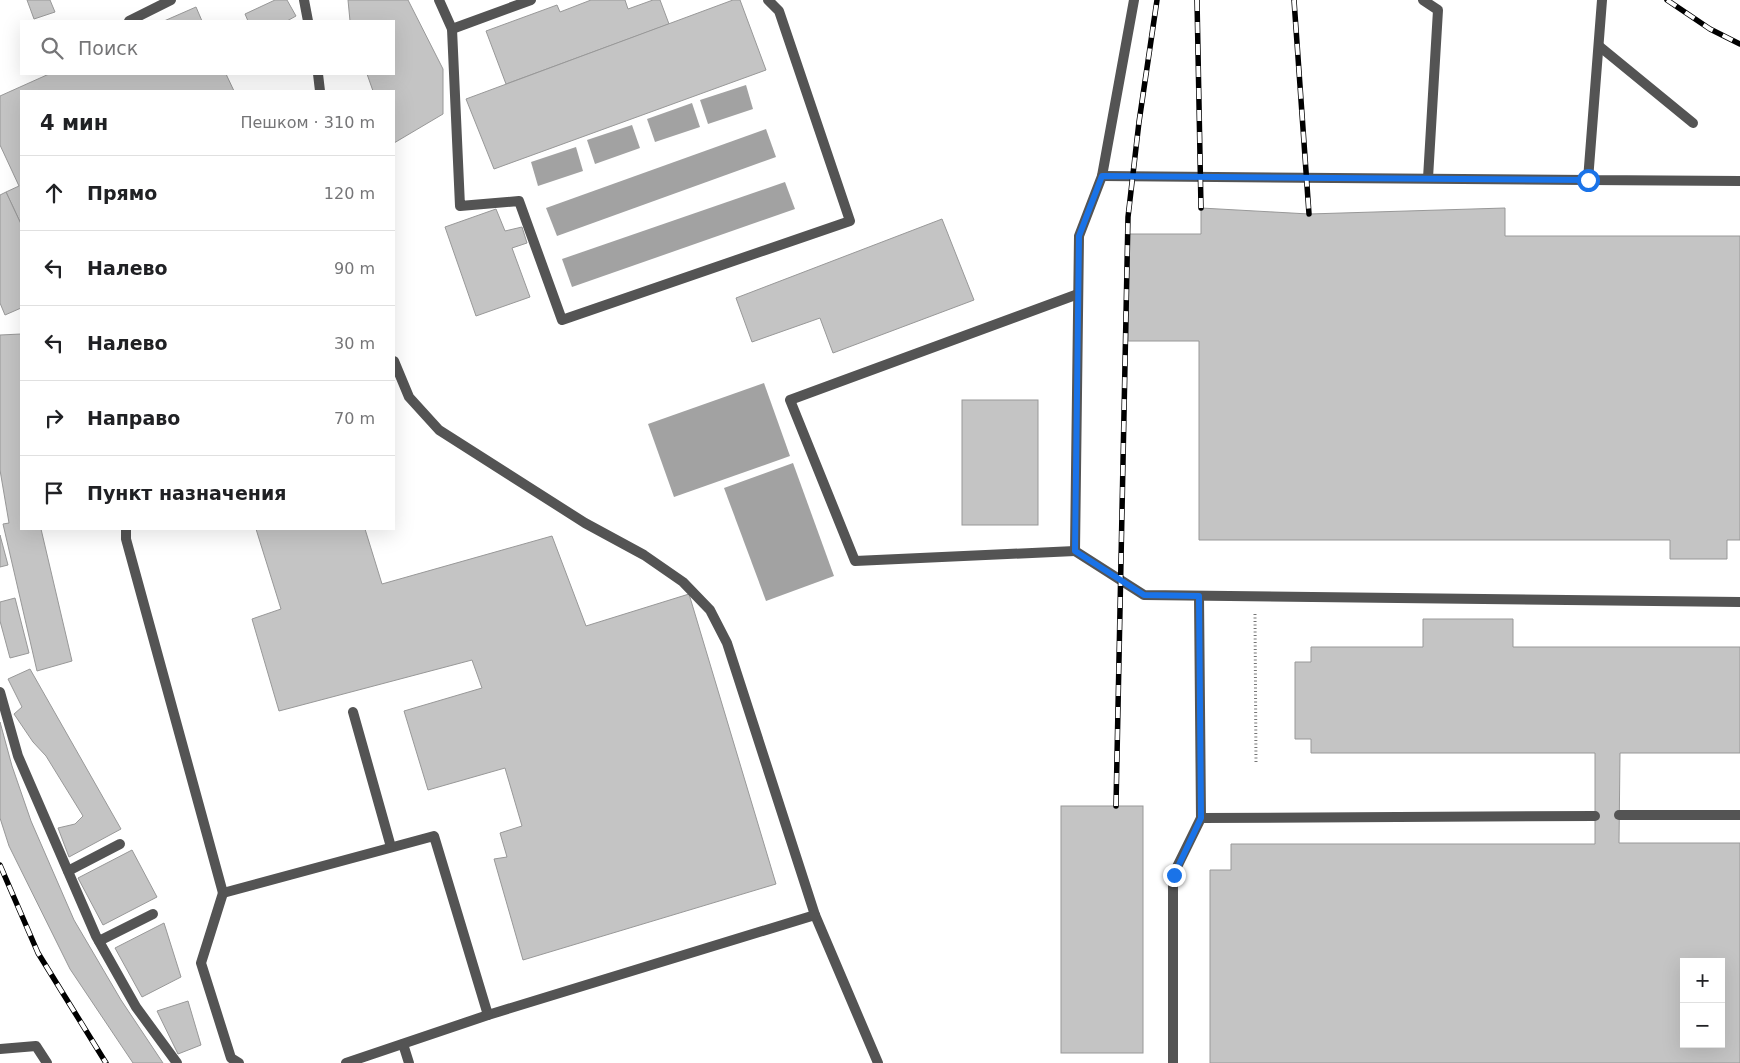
<!DOCTYPE html>
<html lang="ru">
<head>
<meta charset="utf-8">
<style>
	body { margin:0; font-family:"DejaVu Sans",sans-serif; background:#f2f2f2; color:#202124 }
	.controls { position:absolute; right:15px; bottom:15px; display:grid; overflow:hidden; border-radius:0px; box-shadow:0 5px 20px #0002 }
	.controls button { width:45px; height:45px; display:grid; place-items:center; padding:0; border:0; border-bottom:1px solid #e0e0e0; background:#fff; color:#202124; font:25px sans-serif }
	.stop { position:absolute; width:15px; height:15px; margin:-11px; border:4px solid #1a73e8; border-radius:50%; background:#fff }
	.stop.end { background:#1a73e8; border-color:#fff; box-shadow:0 1px 5px #0008 }
	.list { margin:0; padding:0; list-style:none }
	h2 { display:flex; justify-content:space-between; align-items:center; height:65px; margin:0; padding:0 20px; font-size:21px }
	h2 small { font-size:16px; font-weight:400; color:#757577 }
	.list li { display:grid; grid-template-columns:32px 1fr auto; gap:15px; align-items:center; box-sizing:border-box; height:75px; padding:0 20px; border-top:1px solid #e0e0e0 }
	.list b { display:block; font-size:19px; white-space:nowrap }
	.list em { font-size:16px; font-style:normal; color:#757577 }
	.icon { flex:none; width:28px; height:28px; fill:none; stroke:currentColor; stroke-width:2; stroke-linecap:round; stroke-linejoin:round }
	.map { position:relative; flex:none; width:1740px; height:1063px; overflow:hidden }
	.search { position:absolute; background:#fff; box-shadow:0 5px 20px #0002; left:20px; top:20px; width:375px; height:55px; display:flex; align-items:center; gap:12px; box-sizing:border-box; padding:0 18px; border-radius:0px; color:#757577; font-size:19px }
	.panel { position:absolute; background:#fff; box-shadow:0 5px 20px #0002; left:20px; top:90px; width:375px; height:440px; border-radius:0px }
	.map>svg:first-child { display:block }
</style>
</head>
<body>
<div class="map">
<svg width="1740" height="1063" viewBox="0 0 1740 1063">
	<rect width="100%" height="100%" fill="#fff"/>
	<g fill="#a2a2a2">
		<path d="M746 85 753 109 708 124 700 100Z"/>
		<path d="M692 103 700 127 655 142 647 119Z"/>
		<path d="M632 125 640 148 595 164 587 140Z"/>
		<path d="M766 129 776 157 557 236 546 208Z"/>
		<path d="M576 147 583 171 538 186 531 162Z"/>
		<path d="M785 182 795 209 572 287 562 259Z"/>
		<path d="M764 383 790 456 674 497 648 424Z"/>
		<path d="M793 463 834 576 766 601 724 488Z"/>
	</g>
	<g fill="#c4c4c4" stroke="#989898" fill-rule="evenodd">
		<path d="M27 0H50L55 12 34 19Z"/>
		<path d="M275 0H287L296 16 287 21H248L245 14Z"/>
		<path d="M348 0H408L443 69V114L394 143V91H373L367 74H394V21H350Z"/>
		<path d="M591 0H625L628 9 653 0H660L669 24 506 84 486 31 557 5 560 12Z"/>
		<path d="M733 0H740L766 70 494 169 466 99Z"/>
		<path d="M196 7 202 21H164Z"/>
		<path d="M49 74H226L234 91H21V224L6 192 19 186 0 145V96Z"/>
		<path d="M6 192 21 224V308L5 315 0 303V195Z"/>
		<path d="M1201 208 1309 214 1505 208V236H1740V540H1727V559H1670V540H1199V341H1128V234H1201Z"/>
		<path d="M496 209 505 231 522 227 527 243 512 248 530 297 476 316 445 227Z"/>
		<path d="M942 219 974 300 833 353 820 318 752 342 736 298Z"/>
		<path d="M21 334V529H41L72 661 37 671 3 524 9 523 0 470V335Z"/>
		<rect x="962" y="400" width="76" height="125"/>
		<path d="M256 529H365L382 584 552 536 586 626 689 594 776 884 523 960 494 859 507 857 500 833 522 826 505 768 428 790 404 711 482 688 472 660 279 711 252 619 281 609Z"/>
		<path d="M0 535 8 565 0 567Z"/>
		<path d="M15 598 29 653 10 658 0 621V602Z"/>
		<path d="M1423 619H1513V647H1740V753H1620L1619 843H1740V1063H1210V870H1231V844H1595V753H1311V739H1295V662H1311V647H1423ZM1684 962H1721V1044H1684Z"/>
		<path d="M30 669 121 829 69 857 58 828 75 824 83 816 46 756 33 742 14 714 22 707 8 679Z"/>
		<path d="M0 722 12 766 31 821 74 920 121 1000 163 1063H133L70 969 9 846 0 818Z"/>
		<rect x="1061" y="806" width="82" height="247"/>
		<path d="M132 850 157 897 103 925 78 878Z"/>
		<path d="M164 923 181 977 142 997 115 948Z"/>
		<path d="M188 1001 201 1045 178 1054 157 1011Z"/>
	</g>
	<g fill="none" stroke-linecap="round" stroke-linejoin="round">
		<path stroke="#767676" stroke-width="3" stroke-dasharray="1 2.5" stroke-linecap="butt" d="M1255 614 1256 764"/>
		<g stroke="#545454" stroke-width="10">
			<path d="M304 0 308 21"/>
			<path d="M439 0 452 29"/>
			<path d="M531 0 452 29 460 206 519 201 562 320 850 221 779 11 768 0"/>
			<path d="M1134 0 1102 176 1079 236 1075 551 1144 595 1740 602"/>
			<path d="M1423 0 1438 10 1428 178"/>
			<path d="M1602 0 1588 180 1740 181"/>
			<path d="M129 21 171 0"/>
			<path d="M1599 46 1693 123"/>
			<path d="M318 74 320 91"/>
			<path d="M1102 176 1588 180"/>
			<path d="M394 361 409 397 439 430 585 523 644 555 683 582 710 610 727 643 815 915 878 1063"/>
			<path d="M126 529V539L223 893 434 836 488 1015 815 915"/>
			<path d="M1075 551 855 561 790 400 1078 294"/>
			<path d="M1199 596 1201 818 1595 816"/>
			<path d="M0 692 18 756 96 936 136 1007 177 1063"/>
			<path d="M353 712 391 847"/>
			<path d="M1619 815H1740"/>
			<path d="M68 871 120 844"/>
			<path d="M223 893 201 963 231 1058 239 1063"/>
			<path d="M99 941 153 914"/>
			<path d="M403 1044 409 1063"/>
			<path d="M0 1049 36 1046 47 1063"/>
			<path d="M346 1063 488 1015"/>
			<path d="M1173 1063V875L1201 818"/>
		</g>
		<defs>
			<g id="rail">
				<path d="M1197 0 1201 208"/>
				<path d="M1294 0 1309 214"/>
				<path d="M1667 0 1710 29 1740 44"/>
				<path d="M1116 806 1128 217 1139 122 1157 0"/>
				<path d="M0 865 38 953 106 1063"/>
			</g>
		</defs>
		<use href="#rail" stroke="#000" stroke-width="5.5"/>
		<use href="#rail" stroke="#fff" stroke-width="4" stroke-dasharray="11" stroke-linecap="butt"/>
	</g>
	<g fill="none" stroke-linecap="round" stroke-linejoin="round">
		<path stroke="#1a73e8" stroke-width="6" d="M1174 875 1201 818 1199 596 1144 595 1075 551 1079 236 1102 176 1588 180"/>
	</g>
</svg>
<div class="controls">
<button>+</button>
<button>−</button>
</div>
<div class="stop" style="left:1588px;top:180px"></div>
<div class="stop end" style="left:1174px;top:875px"></div>
<div class="search"><svg class="icon" aria-label="search" viewBox="0 0 24 24"><circle cx="10" cy="10" r="6"/><path d="M15 15l6 6"/></svg>Поиск</div>
<section class="panel">
<h2>4 мин<small>Пешком · 310 m</small></h2>
<ul class="list">
<li><svg class="icon" aria-label="ahead" viewBox="0 0 24 24"><path d="M12 20V5M6 11l6-6 6 6"/></svg><div><b>Прямо</b></div><em>120 m</em></li>
<li><svg class="icon" aria-label="left" viewBox="0 0 24 24"><path d="M17 20v-9H6M10 6l-5 5 5 5"/></svg><div><b>Налево</b></div><em>90 m</em></li>
<li><svg class="icon" aria-label="left" viewBox="0 0 24 24"><path d="M17 20v-9H6M10 6l-5 5 5 5"/></svg><div><b>Налево</b></div><em>30 m</em></li>
<li><svg class="icon" aria-label="right" viewBox="0 0 24 24"><path d="M7 20v-9h11M14 6l5 5-5 5"/></svg><div><b>Направо</b></div><em>70 m</em></li>
<li><svg class="icon" aria-label="arrive" viewBox="0 0 24 24"><path d="M6 21V4h12l-3 4 3 4H6"/></svg><div><b>Пункт назначения</b></div></li>
</ul>
</section>
</div>
</body>
</html>
